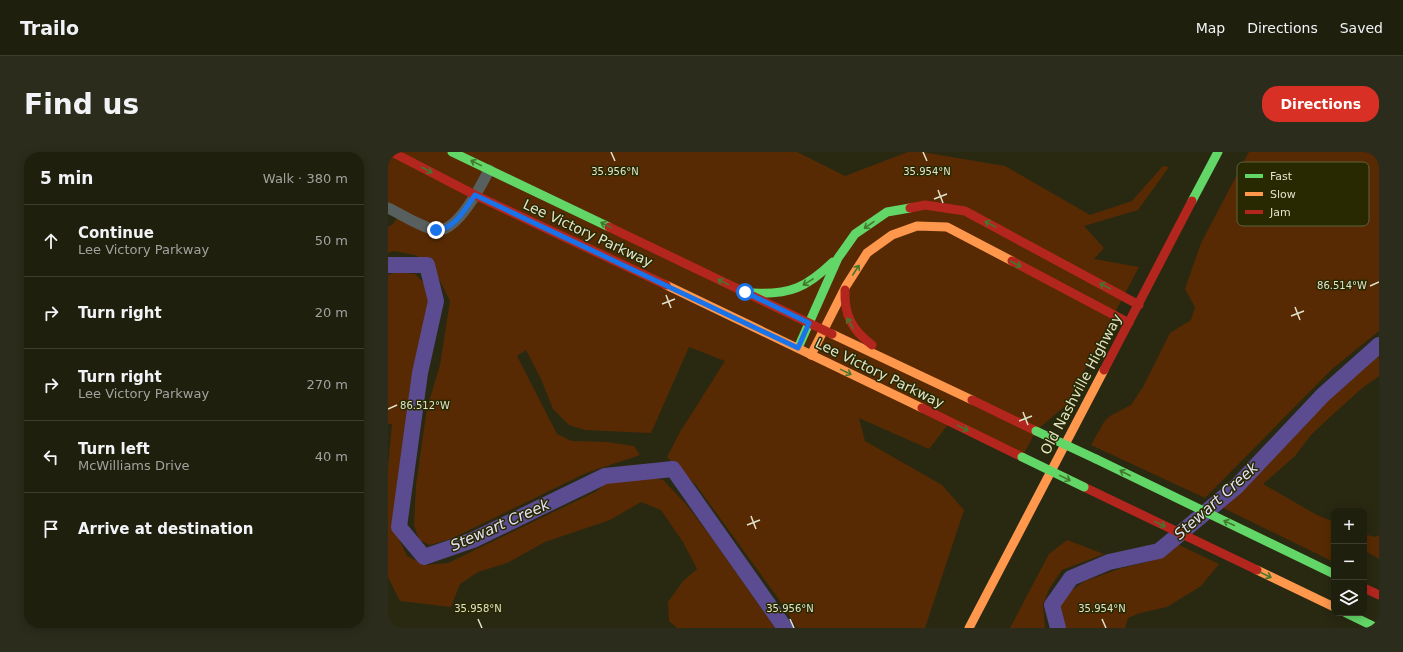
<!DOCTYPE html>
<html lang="en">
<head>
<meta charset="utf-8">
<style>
	body { margin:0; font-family:"DejaVu Sans",sans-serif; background:#2c2c1c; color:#f1f3f6 }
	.controls { position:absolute; right:12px; bottom:12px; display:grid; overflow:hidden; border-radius:8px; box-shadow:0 2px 10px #0003 }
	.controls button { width:36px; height:36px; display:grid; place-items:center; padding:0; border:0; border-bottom:1px solid #3c3d2e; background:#1f1f0e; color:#f1f3f6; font:20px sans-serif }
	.stop { position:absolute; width:12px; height:12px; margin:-9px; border:3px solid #1a73e8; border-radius:50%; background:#fff }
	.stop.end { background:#1a73e8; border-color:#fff; box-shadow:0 1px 4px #0008 }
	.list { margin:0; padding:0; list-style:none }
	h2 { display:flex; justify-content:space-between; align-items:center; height:52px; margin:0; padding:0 16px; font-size:17px }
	h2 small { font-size:13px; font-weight:400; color:#a1a29e }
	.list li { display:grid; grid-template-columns:26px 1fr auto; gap:12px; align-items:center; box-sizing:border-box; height:72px; padding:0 16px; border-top:1px solid #3c3d2e }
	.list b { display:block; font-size:15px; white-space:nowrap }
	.list p { margin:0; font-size:13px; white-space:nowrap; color:#a1a29e }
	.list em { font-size:13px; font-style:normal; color:#a1a29e }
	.icon { flex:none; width:22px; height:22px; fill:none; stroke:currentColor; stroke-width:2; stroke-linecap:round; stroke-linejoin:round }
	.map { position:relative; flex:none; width:991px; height:476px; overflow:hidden; border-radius:16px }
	header { display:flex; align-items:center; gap:24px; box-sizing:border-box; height:56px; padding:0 20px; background:#1f1f0e; border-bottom:1px solid #3c3d2e }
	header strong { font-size:19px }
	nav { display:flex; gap:22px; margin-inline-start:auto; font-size:14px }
	.intro { display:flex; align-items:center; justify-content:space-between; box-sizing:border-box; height:96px; padding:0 24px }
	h1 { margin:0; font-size:28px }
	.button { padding:10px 18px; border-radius:16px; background:#d93025; color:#fff; font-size:14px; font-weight:700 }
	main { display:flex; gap:24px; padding:0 24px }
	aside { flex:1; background:#1f1f0e; border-radius:16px; box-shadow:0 2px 10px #0003 }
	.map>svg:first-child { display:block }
</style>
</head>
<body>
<header>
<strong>Trailo</strong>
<nav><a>Map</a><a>Directions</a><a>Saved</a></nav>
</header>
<div class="intro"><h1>Find us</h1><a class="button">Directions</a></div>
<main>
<aside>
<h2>5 min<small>Walk · 380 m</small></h2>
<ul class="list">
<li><svg class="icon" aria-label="ahead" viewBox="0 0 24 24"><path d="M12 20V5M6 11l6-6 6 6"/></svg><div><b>Continue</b><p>Lee Victory Parkway</p></div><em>50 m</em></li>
<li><svg class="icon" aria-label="right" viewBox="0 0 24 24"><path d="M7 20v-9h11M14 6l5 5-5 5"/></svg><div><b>Turn right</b></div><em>20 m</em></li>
<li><svg class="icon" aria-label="right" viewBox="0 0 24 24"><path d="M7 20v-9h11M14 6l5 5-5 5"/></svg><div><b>Turn right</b><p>Lee Victory Parkway</p></div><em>270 m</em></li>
<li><svg class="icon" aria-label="left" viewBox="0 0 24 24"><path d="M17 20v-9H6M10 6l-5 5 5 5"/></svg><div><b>Turn left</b><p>McWilliams Drive</p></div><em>40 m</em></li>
<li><svg class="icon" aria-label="arrive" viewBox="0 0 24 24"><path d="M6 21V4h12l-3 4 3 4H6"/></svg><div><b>Arrive at destination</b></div></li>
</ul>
</aside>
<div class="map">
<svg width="991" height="476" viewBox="0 0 991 476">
	<rect width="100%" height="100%" fill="#292912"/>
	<g fill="#572a03">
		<path d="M0 0H409L457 24 520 0H534L617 14 702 63 744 49 775 14 781 15 750 58 696 74 716 96 706 107 751 115 678 253 648 279 634 305 562 270 541 297 471 266 477 289 554 333 576 358 537 476H409L390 446 308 333 279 305 292 280 337 209 301 195 263 281 197 278 181 273 165 257 153 227 138 198 129 204 169 282 184 289 219 290 246 294 252 303 198 321 65 386 42 393 31 388 26 373 28 333 39 256 52 213 62 149 43 111 27 103 6 99 0 101V75L5 72 12 62 0 56Z"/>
		<path d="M861 0H991V179L944 217 817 346 703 293 716 270 722 264 743 253 755 235 782 181 803 168 807 155 797 137 813 91Z"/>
		<path d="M8 120 27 122 38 133 42 153 33 199 22 238 11 329 7 379 19 404 37 413 60 411 209 339 221 328 255 323 275 328 298 352 323 385 387 476H289L281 469 280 450 295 429 309 417 295 390 273 358 253 350 222 368 157 390 119 411 90 420 72 432 63 455 12 449 0 425V316L4 272H0V123Z"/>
		<path d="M991 201V224L973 237 942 265 923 283 907 304 875 332 929 363 946 370V410L833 355 896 295 932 254Z"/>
		<path d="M976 382 987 385 991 383V407L976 398Z"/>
		<path d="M679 388 716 402 674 418 661 437 655 453 657 476H622L661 402Z"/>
		<path d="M789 392 831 412 813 434 779 455 752 461 740 466 737 476H675L670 458 678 442 697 429 734 416 764 409Z"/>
	</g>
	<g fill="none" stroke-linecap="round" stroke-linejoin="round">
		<g stroke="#5b4b90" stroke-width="16">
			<path d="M0 113H39L48 149 32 221 11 375 36 405 85 388 217 324 285 317 397 476"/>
			<path d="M670 476 664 453 683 426 721 410 771 399 848 335 935 243 991 193"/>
		</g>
		<path stroke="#57605f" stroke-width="11" d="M0 56C15 63 32 75 48 78 69 81 93 34 101 18"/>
		<g stroke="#63d668" stroke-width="9">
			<path d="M64 0 221 75"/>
			<path d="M804 49 830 0"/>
			<path d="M366 141C402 143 419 135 445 110"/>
			<path d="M410 196 450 106 467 82 499 60 522 56"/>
			<path d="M708 307 946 422"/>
			<path d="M958 461 989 476"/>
		</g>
		<g stroke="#ff974d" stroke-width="9">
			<path d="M278 133 534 256"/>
			<path d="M444 182 584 248"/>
			<path d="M423 203 458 134 479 101 504 83 529 74 559 75 624 109"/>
			<path d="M869 418 946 455"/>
			<path d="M581 476 716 218"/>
		</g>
		<g stroke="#b3261e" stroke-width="9">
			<path d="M4 0 87 43 278 133"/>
			<path d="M522 56 537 53 577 59 751 153"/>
			<path d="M221 75 444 182"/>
			<path d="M624 109 741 171"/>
			<path d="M457 138C456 163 464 178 484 193"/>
			<path d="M716 218 804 49"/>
			<path d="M584 248 648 279"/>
			<path d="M534 256 634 305"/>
			<path d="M696 335 869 418"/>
			<path d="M976 436 991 443"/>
		</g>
		<g stroke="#63d668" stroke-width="9">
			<path d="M648 279 708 307"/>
			<path d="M634 305 696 335"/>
		</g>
	</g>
	<defs><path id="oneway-shaft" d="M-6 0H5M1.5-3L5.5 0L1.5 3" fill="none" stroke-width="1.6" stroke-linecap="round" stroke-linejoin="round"/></defs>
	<g stroke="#43772f">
		<use href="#oneway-shaft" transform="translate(88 11) rotate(-154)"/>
		<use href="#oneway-shaft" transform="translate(39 18) rotate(27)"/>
		<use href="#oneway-shaft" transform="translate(602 72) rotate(-152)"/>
		<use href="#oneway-shaft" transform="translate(218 73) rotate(-154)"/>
		<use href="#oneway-shaft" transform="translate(481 73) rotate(145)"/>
		<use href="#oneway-shaft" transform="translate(628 112) rotate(28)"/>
		<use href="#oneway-shaft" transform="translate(468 118) rotate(-57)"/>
		<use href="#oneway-shaft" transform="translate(335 130) rotate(-154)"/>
		<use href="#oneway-shaft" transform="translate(420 130) rotate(149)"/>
		<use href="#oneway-shaft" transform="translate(717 134) rotate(-152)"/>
		<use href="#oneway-shaft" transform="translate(462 171) rotate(-119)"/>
		<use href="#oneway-shaft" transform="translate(458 220) rotate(26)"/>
		<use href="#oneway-shaft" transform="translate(575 276) rotate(26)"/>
		<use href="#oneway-shaft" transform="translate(737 321) rotate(-153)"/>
		<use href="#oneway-shaft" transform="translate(677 326) rotate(26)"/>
		<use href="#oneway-shaft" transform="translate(841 371) rotate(-155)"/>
		<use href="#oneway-shaft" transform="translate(772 372) rotate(26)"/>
		<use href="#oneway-shaft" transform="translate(878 423) rotate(26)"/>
	</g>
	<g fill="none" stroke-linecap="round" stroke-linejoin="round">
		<path stroke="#1a73e8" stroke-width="5" d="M48 78C66 78 77 57 87 43L410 196 421 171 357 140"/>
	</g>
	<path fill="none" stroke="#e1e3cc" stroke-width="1.5" d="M223 0 227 9M535 0 539 9M550 38 555 51M546 47 559 42M982 134 991 130M278 143 283 156M274 152 287 147M907 155 912 168M903 164 916 159M0 257 9 253M635 260 640 273M631 269 644 264M363 364 368 377M359 373 372 368M90 467 94 476M402 467 406 476M714 467 718 476"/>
	<g text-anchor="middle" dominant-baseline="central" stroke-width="3" stroke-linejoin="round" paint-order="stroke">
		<g font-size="14" fill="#e1e3cc" stroke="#282900">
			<text transform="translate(200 81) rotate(25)">Lee Victory Parkway</text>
			<text transform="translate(492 221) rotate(26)">Lee Victory Parkway</text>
			<text transform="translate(693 232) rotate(-62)">Old Nashville Highway</text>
		</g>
		<g font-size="15" font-style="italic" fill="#e3e0f7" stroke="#282900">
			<text transform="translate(828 349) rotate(-42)">Stewart Creek</text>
			<text transform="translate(112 373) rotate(-24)">Stewart Creek</text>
		</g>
	</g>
	<rect x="849" y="10" width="132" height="64" rx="6" fill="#282900" stroke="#60613d" stroke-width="1"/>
	<rect x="857" y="22" width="18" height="4" fill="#63d668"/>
	<rect x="857" y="40" width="18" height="4" fill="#ff974d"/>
	<rect x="857" y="58" width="18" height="4" fill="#b3261e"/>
	<g font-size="11" fill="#e1e3cc">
		<text x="882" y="28">Fast</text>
		<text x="882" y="46">Slow</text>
		<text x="882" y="64">Jam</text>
	</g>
	<g font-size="10" text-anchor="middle" fill="#e1e3cc" stroke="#282900" stroke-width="3" stroke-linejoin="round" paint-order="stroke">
		<text x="227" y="23">35.956°N</text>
		<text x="539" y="23">35.954°N</text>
		<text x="954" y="137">86.514°W</text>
		<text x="37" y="257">86.512°W</text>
		<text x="90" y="460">35.958°N</text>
		<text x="402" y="460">35.956°N</text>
		<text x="714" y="460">35.954°N</text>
	</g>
</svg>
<div class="controls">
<button>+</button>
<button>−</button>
<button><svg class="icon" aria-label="layers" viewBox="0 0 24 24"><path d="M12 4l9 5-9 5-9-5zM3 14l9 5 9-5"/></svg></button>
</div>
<div class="stop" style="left:357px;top:140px"></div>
<div class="stop end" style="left:48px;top:78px"></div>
</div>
</main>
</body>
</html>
